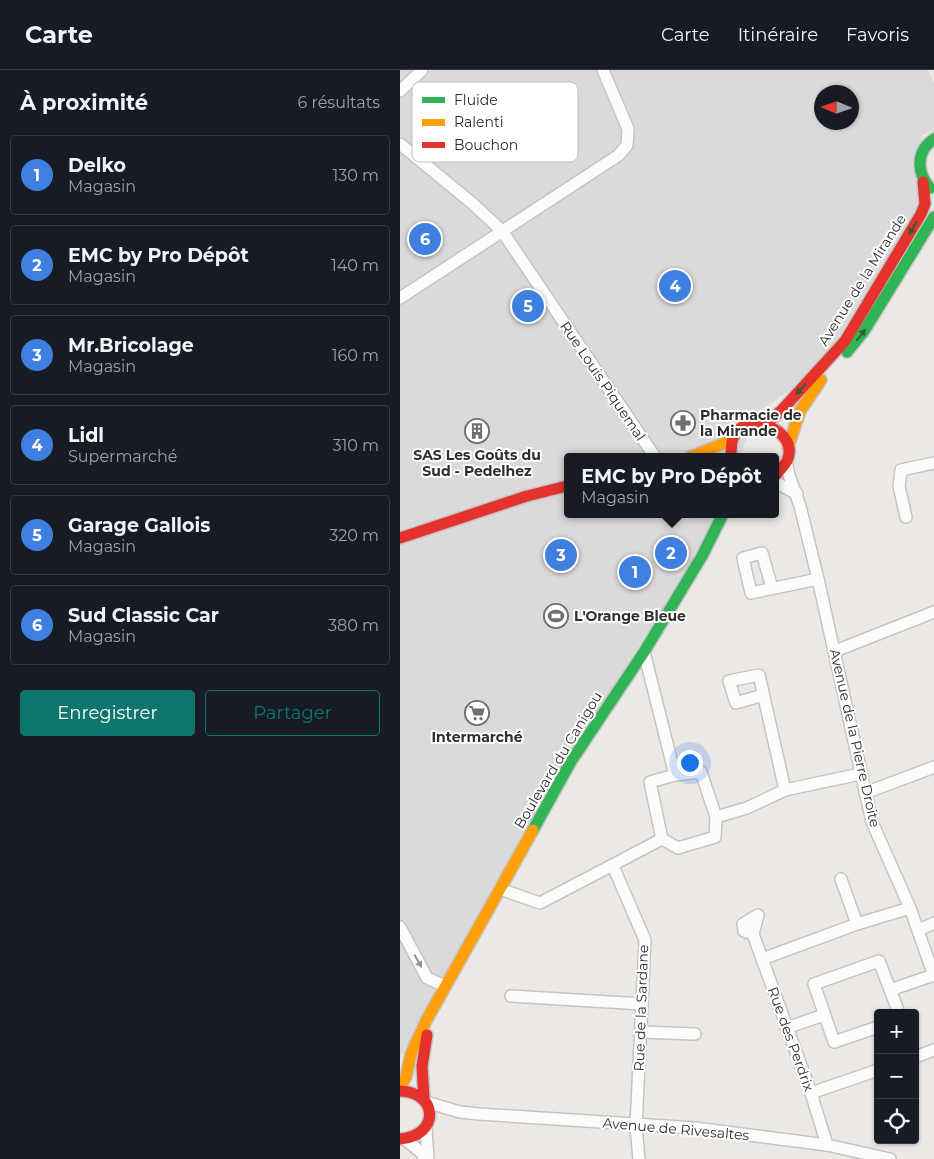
<!DOCTYPE html>
<html lang="fr">
<head>
<meta charset="utf-8">
<style>
	body { margin:0; font-family:Montserrat,sans-serif; background:#242831; color:#f1f3f6 }
	.controls { position:absolute; right:15px; bottom:15px; display:grid; overflow:hidden; border-radius:5px; box-shadow:0 1px 4px #0004 }
	.controls button { width:45px; height:45px; display:grid; place-items:center; padding:0; border:0; border-bottom:1px solid #363941; background:#171b24; color:#f1f3f6; font:25px sans-serif }
	.compass { position:absolute; left:414px; top:15px; width:45px; height:45px; border-radius:50%; background:#171b24; box-shadow:0 1px 4px #0004; rotate:272deg }
	.you { position:absolute; left:289px; top:692px; width:18px; height:18px; margin:-12px; border:4px solid #fff; border-radius:50%; background:#1a73e8; box-shadow:0 0 0 8px #1a73e833 }
	.badge { display:grid; place-items:center; width:32px; height:32px; border-radius:50%; background:#0f766e; color:#fff; font-size:16px; font-weight:700 }
	.pin { position:absolute; translate:-50% -50%; border:2px solid #fff; box-shadow:0 1px 5px #0006 }
	.popup { position:absolute; left:164px; top:383px; width:215px; height:65px; box-sizing:border-box; display:grid; place-content:center; border-radius:5px; background:#171b24; filter:drop-shadow(0 1px 4px #0005); font-size:16px; white-space:nowrap; color:#9ea1a6 }
	.popup b { font-size:19px; color:#f1f3f6 }
	.popup::after { content:''; position:absolute; left:50%; top:100%; margin-left:-10px; border:10px solid transparent; border-top-color:#171b24 }
	.list { margin:0; padding:0; list-style:none }
	h2 { display:flex; justify-content:space-between; align-items:center; height:65px; margin:0; padding:0 20px; font-size:21px }
	h2 small { font-size:16px; font-weight:400; color:#9ea1a6 }
	.list li { display:grid; grid-template-columns:32px 1fr auto; gap:15px; align-items:center; box-sizing:border-box; height:80px; margin:0 10px 10px; padding:0 10px; border:1px solid #363941; border-radius:5px }
	.list b { display:block; font-size:19px; white-space:nowrap }
	.list p { margin:0; font-size:16px; white-space:nowrap; color:#9ea1a6 }
	.list em { font-size:16px; font-style:normal; color:#9ea1a6 }
	.actions { display:flex; gap:10px; padding:15px 20px }
	.actions a { flex:1; padding:11px 0; border:1px solid #0f766e; border-radius:5px; text-align:center; font-size:18px; color:#0f766e }
	.actions .main { background:#0f766e; color:#fff }
	.icon { flex:none; width:28px; height:28px; fill:none; stroke:currentColor; stroke-width:2; stroke-linecap:round; stroke-linejoin:round }
	.map { position:relative; flex:none; width:534px; height:1089px; overflow:hidden }
	header { display:flex; align-items:center; gap:30px; box-sizing:border-box; height:70px; padding:0 25px; background:#171b24; border-bottom:1px solid #363941 }
	header strong { font-size:24px }
	nav { display:flex; gap:28px; margin-inline-start:auto; font-size:18px }
	main { display:flex }
	aside { flex:1; background:#171b24 }
	.map>svg:first-child { display:block }
</style>
</head>
<body>
<header>
<strong>Carte</strong>
<nav><a>Carte</a><a>Itinéraire</a><a>Favoris</a></nav>
</header>
<main>
<aside>
<h2>À proximité<small>6 résultats</small></h2>
<ul class="list">
<li><span class="badge" style="background:#3f7fe0">1</span><div><b>Delko</b><p>Magasin</p></div><em>130 m</em></li>
<li><span class="badge" style="background:#3f7fe0">2</span><div><b>EMC by Pro Dépôt</b><p>Magasin</p></div><em>140 m</em></li>
<li><span class="badge" style="background:#3f7fe0">3</span><div><b>Mr.Bricolage</b><p>Magasin</p></div><em>160 m</em></li>
<li><span class="badge" style="background:#3f7fe0">4</span><div><b>Lidl</b><p>Supermarché</p></div><em>310 m</em></li>
<li><span class="badge" style="background:#3f7fe0">5</span><div><b>Garage Gallois</b><p>Magasin</p></div><em>320 m</em></li>
<li><span class="badge" style="background:#3f7fe0">6</span><div><b>Sud Classic Car</b><p>Magasin</p></div><em>380 m</em></li>
</ul>
<div class="actions"><a class="main">Enregistrer</a><a>Partager</a></div>
</aside>
<div class="map">
<svg width="534" height="1089" viewBox="0 0 534 1089">
	<rect width="100%" height="100%" fill="#ece8e4"/>
	<path fill="#dcd9db" fill-rule="evenodd" d="M0 0H528L534 14V60L523 65 512 93 523 123V133L425 289 389 321 354 345 340 387H167V444H317L290 497 161 696 0 989ZM422 22H452V52H422Z"/>
	<g fill="none" stroke-linecap="round" stroke-linejoin="round">
		<defs>
			<g id="street">
				<path d="M0 21 22 0"/>
				<path d="M0 74 72 133 102 161 255 387"/>
				<path d="M0 228 219 85 227 75 228 59 203 0"/>
				<path d="M386 391 389 405 400 436 418 509 472 752 510 838 534 906"/>
				<path d="M375 412 397 424"/>
				<path d="M506 447 499 416 501 400 534 393"/>
				<path d="M372 518 362 483 343 488 351 523 418 509"/>
				<path d="M435 581 534 542"/>
				<path d="M244 582 275 705"/>
				<path d="M363 625 336 633 329 611 359 605 385 720"/>
				<path d="M301 702 316 747 315 767 278 778 262 769 250 712 275 705Z"/>
				<path d="M465 723 534 697"/>
				<path d="M316 747 347 738 385 720 460 704"/>
				<path d="M213 796 245 870 236 1056 239 1089"/>
				<path d="M441 809 457 854"/>
				<path d="M100 819 140 833 262 769"/>
				<path d="M358 845 353 864 344 861 343 854Z"/>
				<path d="M0 857 27 908 45 916"/>
				<path d="M519 860 534 853"/>
				<path d="M353 864 411 1023 427 1075"/>
				<path d="M362 889 457 854 510 838"/>
				<path d="M490 920 534 905"/>
				<path d="M111 926 242 934"/>
				<path d="M478 957 434 972 414 914 479 891 499 943"/>
				<path d="M386 958 424 945"/>
				<path d="M241 962 295 964"/>
				<path d="M515 987 534 980"/>
				<path d="M411 1023 478 1000"/>
				<path d="M26 1032 60 1042 79 1044 295 1058 427 1075 490 1089"/>
				<path d="M26 1059 28 1089"/>
				<path d="M6 1070 22 1083 24 1089"/>
			</g>
			<g id="fast">
				<path d="M530 118C516 102 516 81 534 69"/>
				<path d="M447 282 464 261 534 147"/>
				<path d="M133 760 170 693 244 582 302 486 323 444"/>
			</g>
			<g id="slow">
				<path d="M388 377 400 341 421 310"/>
				<path d="M290 387 332 370"/>
				<path d="M0 1017 6 1007 11 984 26 951 133 760"/>
			</g>
			<g id="jam">
				<path d="M360 352 373 348 381 341 445 271 521 144 525 134 523 112"/>
				<path d="M331 387C331 381 331 373 333 368 346 338 401 361 387 391 384 396 379 401 375 406"/>
				<path d="M0 468 127 426 167 416"/>
				<path d="M0 1021C39 1022 40 1066 0 1069"/>
				<path d="M24 1028 22 996 27 965"/>
			</g>
		</defs>
		<use href="#street" stroke="#c5c4c5" stroke-width="14"/>
		<use href="#fast" stroke="#c5c4c5" stroke-width="14"/>
		<use href="#slow" stroke="#c5c4c5" stroke-width="14"/>
		<use href="#jam" stroke="#c5c4c5" stroke-width="14"/>
		<use href="#street" stroke="#fcfcfb" stroke-width="11"/>
		<use href="#fast" stroke="#30b455" stroke-width="11"/>
		<use href="#slow" stroke="#ff9f0a" stroke-width="11"/>
		<use href="#jam" stroke="#e5322d" stroke-width="11"/>
	</g>
	<defs><path id="oneway-solid" d="M-6-.8H1V-3.2L6.5 0L1 3.2V.8H-6Z" transform="scale(1.25)"/></defs>
	<g fill="#2f5d3c">
		<use href="#oneway-solid" transform="translate(513 158) rotate(121)"/>
		<use href="#oneway-solid" transform="translate(461 265) rotate(-52)"/>
		<use href="#oneway-solid" transform="translate(401 319) rotate(134)"/>
	</g>
	<use fill="#959594" href="#oneway-solid" transform="translate(18 891) rotate(61)"/>
	<defs>
		<symbol id="pharmacy-ring" viewBox="-11 -11 22 22"><circle r="9.5" fill="#fff" stroke="#706f6e" stroke-width="1.5"/><path d="M-2-6h4v4h4v4h-4v4h-4v-4h-4v-4h4Z" fill="#706f6e"/></symbol>
		<symbol id="building-ring" viewBox="-11 -11 22 22"><circle r="9.5" fill="#fff" stroke="#706f6e" stroke-width="1.5"/><path d="M-4-6H4V6H1V3H-1V6H-4ZM-2.5-4.3h1.7v1.8h-1.7ZM.8-4.3h1.7v1.8H.8ZM-2.5-1h1.7V.8h-1.7ZM.8-1h1.7V.8H.8Z" fill="#706f6e"/></symbol>
		<symbol id="stadium-ring" viewBox="-11 -11 22 22"><circle r="9.5" fill="#fff" stroke="#706f6e" stroke-width="1.5"/><path d="M0-5a6.5 5 0 1 0 0 10a6.5 5 0 1 0 0-10ZM-3.5-1.8h7v3.6h-7Z" fill="#706f6e"/></symbol>
		<symbol id="supermarket-ring" viewBox="-11 -11 22 22"><circle r="9.5" fill="#fff" stroke="#706f6e" stroke-width="1.5"/><path d="M-6-5.5h2.5l.6 2H6L4.5 2H-2.5L-4.4-4H-6ZM-1.5 3.2a1.3 1.3 0 1 0 .1 0ZM3 3.2a1.3 1.3 0 1 0 .1 0Z" fill="#706f6e"/></symbol>
	</defs>
	<g fill-rule="evenodd">
		<use href="#pharmacy-ring" x="269" y="339" width="28" height="28"/>
		<use href="#building-ring" x="63" y="347" width="28" height="28"/>
		<use href="#stadium-ring" x="142" y="532" width="28" height="28"/>
		<use href="#supermarket-ring" x="63" y="629" width="28" height="28"/>
	</g>
	<g text-anchor="middle" dominant-baseline="central" stroke-width="4" stroke-linejoin="round" paint-order="stroke">
		<g font-size="14" fill="#2e2e2e" stroke="#fff">
			<text transform="translate(462 210) rotate(-58)">Avenue de la Mirande</text>
			<text transform="translate(203 311) rotate(56)">Rue Louis Piquemal</text>
			<text transform="translate(455 668) rotate(77)">Avenue de la Pierre Droite</text>
			<text transform="translate(158 690) rotate(-59)">Boulevard du Canigou</text>
			<text transform="translate(241 938) rotate(-88)">Rue de la Sardane</text>
			<text transform="translate(391 969) rotate(70)">Rue des Perdrix</text>
			<text transform="translate(276 1059) rotate(5)">Avenue de Rivesaltes</text>
		</g>
		<g font-size="14" font-weight="bold" fill="#2e2e2e" stroke="#fff" text-anchor="start">
			<text x="300" y="345">Pharmacie de<tspan x="300" dy="16">la Mirande</tspan></text>
			<text x="77" y="385" text-anchor="middle">SAS Les Goûts du<tspan x="77" dy="16">Sud - Pedelhez</tspan></text>
			<text x="174" y="546">L'Orange Bleue</text>
			<text x="77" y="667" text-anchor="middle">Intermarché</text>
		</g>
	</g>
	<rect x="12" y="12" width="166" height="80" rx="8" fill="#fff" stroke="#c0c0c0" stroke-width="1"/>
	<rect x="22" y="27" width="23" height="6" fill="#30b455"/>
	<rect x="22" y="49" width="23" height="7" fill="#ff9f0a"/>
	<rect x="22" y="72" width="23" height="6" fill="#e5322d"/>
	<g font-size="14" fill="#2e2e2e">
		<text x="54" y="35">Fluide</text>
		<text x="54" y="57">Ralenti</text>
		<text x="54" y="80">Bouchon</text>
	</g>
</svg>
<div class="controls">
<button>+</button>
<button>−</button>
<button><svg class="icon" aria-label="locate" viewBox="0 0 24 24"><circle cx="12" cy="12" r="6"/><path d="M12 2v4M12 18v4M2 12h4M18 12h4"/></svg></button>
</div>
<svg class="compass" viewBox="-18 -18 36 36"><path d="M0-13l5 13h-10z" fill="#e53935"/><path d="M0 13l5-13h-10z" fill="#9ea1a6"/></svg>
<div class="you"></div>
<div class="pin badge" style="left:235px;top:502px;background:#3f7fe0">1</div>
<div class="pin badge" style="left:271px;top:483px;background:#3f7fe0">2</div>
<div class="popup"><b>EMC by Pro Dépôt</b>Magasin</div>
<div class="pin badge" style="left:161px;top:485px;background:#3f7fe0">3</div>
<div class="pin badge" style="left:275px;top:216px;background:#3f7fe0">4</div>
<div class="pin badge" style="left:128px;top:236px;background:#3f7fe0">5</div>
<div class="pin badge" style="left:25px;top:169px;background:#3f7fe0">6</div>
</div>
</main>
</body>
</html>
